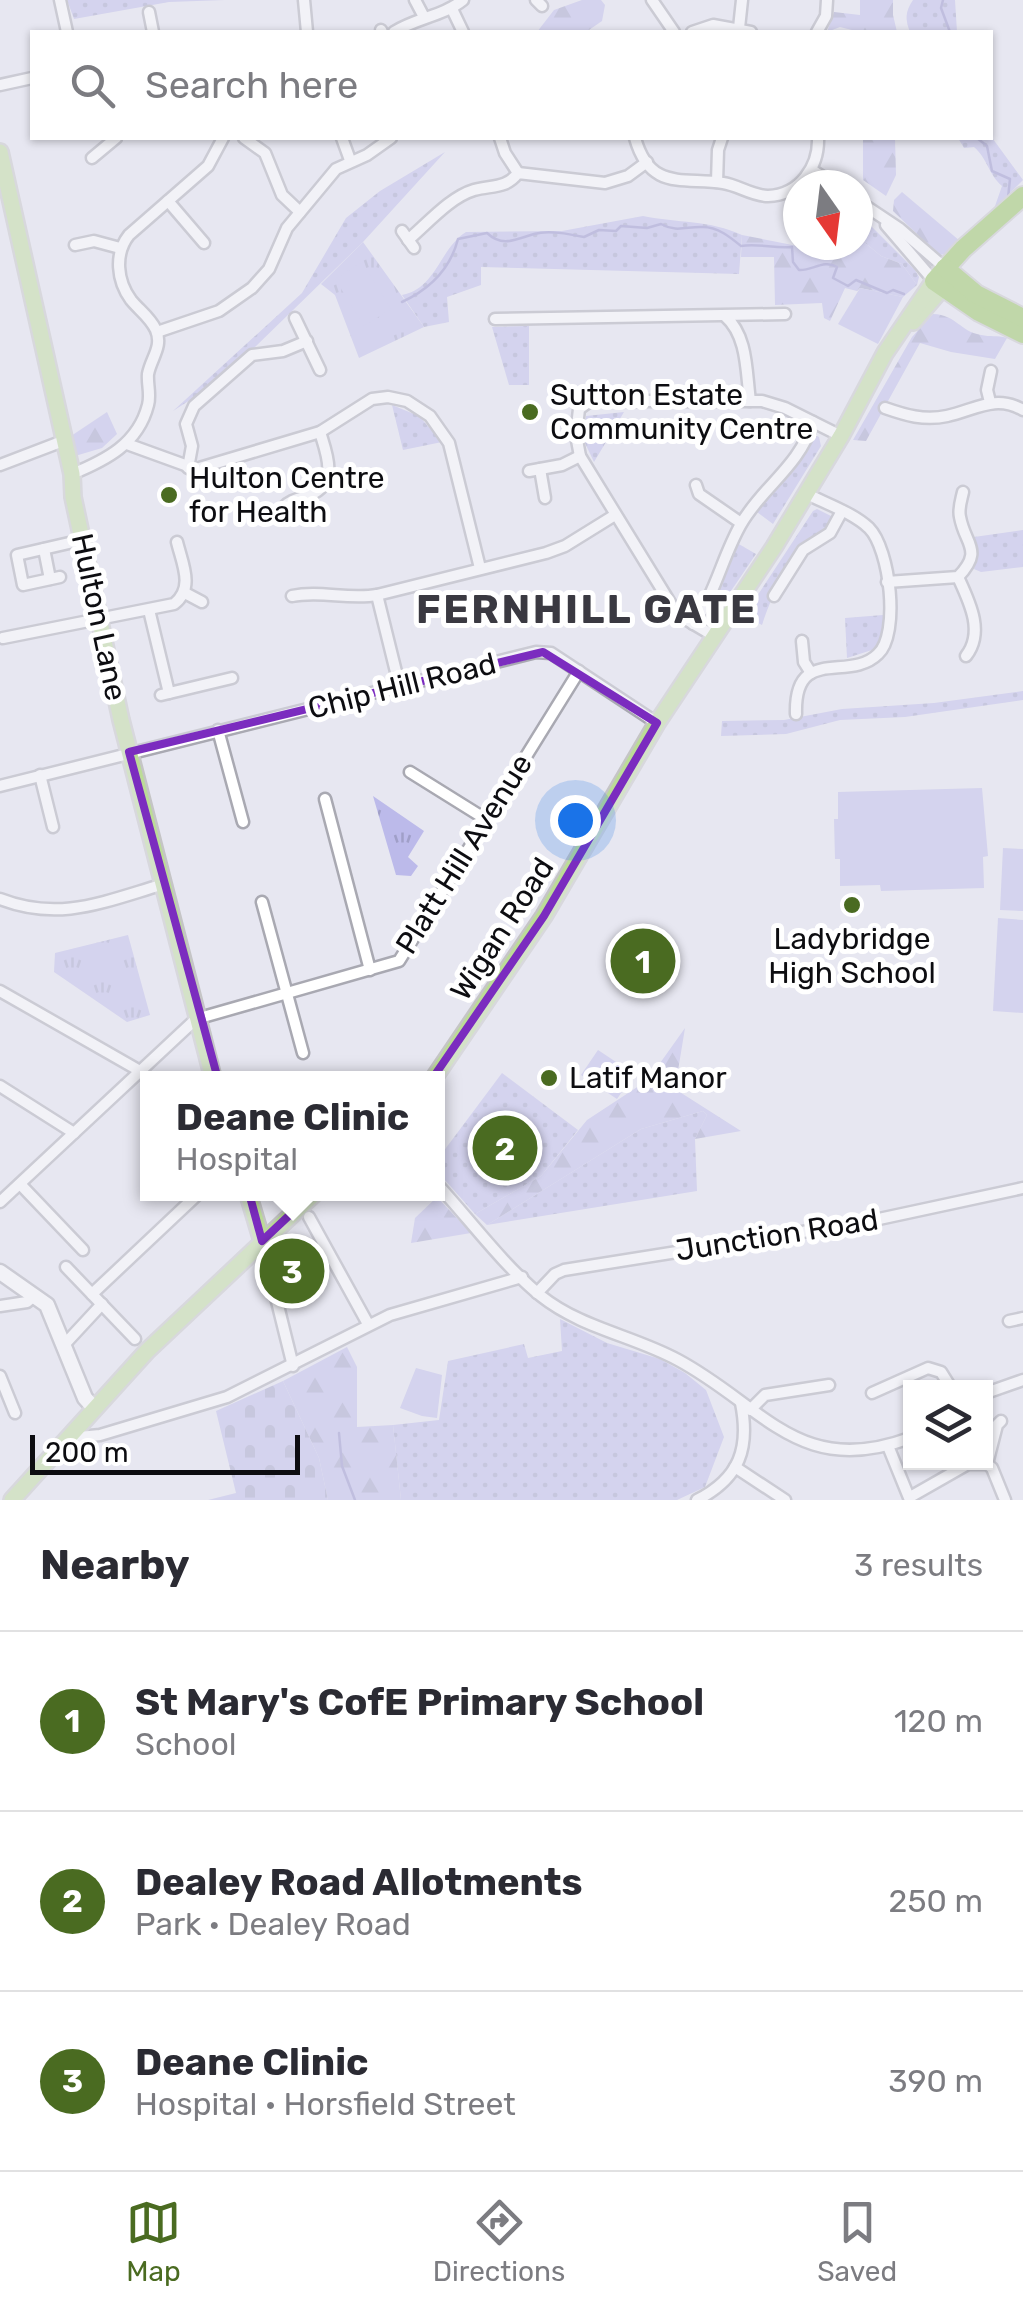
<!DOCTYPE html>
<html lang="en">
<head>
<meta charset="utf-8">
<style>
	body { margin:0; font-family:Rubik,sans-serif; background:#f7f7f7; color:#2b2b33 }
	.controls { position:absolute; right:30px; bottom:30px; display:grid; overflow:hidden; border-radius:0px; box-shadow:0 2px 8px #0004 }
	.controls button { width:90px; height:90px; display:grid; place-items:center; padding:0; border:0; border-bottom:2px solid #e1e1e2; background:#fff; color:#2b2b33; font:50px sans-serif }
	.compass { position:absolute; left:783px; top:170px; width:90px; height:90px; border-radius:50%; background:#fff; box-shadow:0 2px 8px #0004; rotate:166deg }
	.scale { position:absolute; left:30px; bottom:25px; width:270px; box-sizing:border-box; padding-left:10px; border:5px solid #0d0d11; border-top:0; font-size:28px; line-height:35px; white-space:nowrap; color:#0d0d11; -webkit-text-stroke:8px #fff; paint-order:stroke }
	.you { position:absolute; left:575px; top:820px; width:35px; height:35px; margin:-25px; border:8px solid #fff; border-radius:50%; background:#1a73e8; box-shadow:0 0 0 15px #1a73e833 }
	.badge { display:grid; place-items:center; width:65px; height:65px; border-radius:50%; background:#4a6b21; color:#fff; font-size:32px; font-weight:700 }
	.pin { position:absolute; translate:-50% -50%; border:5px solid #fff; box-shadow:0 2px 10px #0006 }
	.popup { position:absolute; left:140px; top:1071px; width:305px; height:130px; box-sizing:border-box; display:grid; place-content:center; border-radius:0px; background:#fff; filter:drop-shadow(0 2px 8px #0005); font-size:32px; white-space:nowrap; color:#7c7c81 }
	.popup b { font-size:38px; color:#2b2b33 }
	.popup::after { content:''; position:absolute; left:50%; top:100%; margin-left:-20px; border:20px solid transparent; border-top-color:#fff }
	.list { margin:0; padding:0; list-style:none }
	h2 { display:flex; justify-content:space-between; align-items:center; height:130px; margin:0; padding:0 40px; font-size:42px }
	h2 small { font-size:32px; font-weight:400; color:#7c7c81 }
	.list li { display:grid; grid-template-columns:65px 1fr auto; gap:30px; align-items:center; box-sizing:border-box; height:180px; padding:0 40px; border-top:2px solid #e1e1e2 }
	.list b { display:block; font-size:38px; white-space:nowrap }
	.list p { margin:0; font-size:32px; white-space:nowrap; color:#7c7c81 }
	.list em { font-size:32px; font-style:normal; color:#7c7c81 }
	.icon { flex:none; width:55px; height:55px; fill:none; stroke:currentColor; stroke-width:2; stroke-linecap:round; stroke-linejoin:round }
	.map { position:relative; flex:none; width:1023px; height:1500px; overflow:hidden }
	.search { position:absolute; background:#fff; box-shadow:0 2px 8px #0004; left:30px; right:30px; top:30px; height:110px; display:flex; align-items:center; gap:25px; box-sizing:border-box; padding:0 35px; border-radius:0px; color:#7c7c81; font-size:38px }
	.sheet { height:670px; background:#fff }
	nav { display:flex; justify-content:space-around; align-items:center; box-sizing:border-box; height:140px; border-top:2px solid #e1e1e2; background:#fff; font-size:28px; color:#7c7c81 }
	nav a { display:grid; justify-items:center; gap:5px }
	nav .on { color:#4a6b21 }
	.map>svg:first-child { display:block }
</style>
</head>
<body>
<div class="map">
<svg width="1023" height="1500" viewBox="0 0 1023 1500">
	<defs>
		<pattern id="grass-dots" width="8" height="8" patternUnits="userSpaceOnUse" patternTransform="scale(2.5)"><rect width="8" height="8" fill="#bcbaea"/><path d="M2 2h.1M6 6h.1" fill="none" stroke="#a09fc8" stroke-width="1.8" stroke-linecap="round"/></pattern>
		<pattern id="forest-firs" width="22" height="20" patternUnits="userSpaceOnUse" patternTransform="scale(2.5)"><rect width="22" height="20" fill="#bcbaea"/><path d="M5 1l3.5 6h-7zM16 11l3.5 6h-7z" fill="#a09fc8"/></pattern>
		<pattern id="cemetery-stones" width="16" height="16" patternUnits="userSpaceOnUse" patternTransform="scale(2.5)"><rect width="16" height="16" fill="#bcbaea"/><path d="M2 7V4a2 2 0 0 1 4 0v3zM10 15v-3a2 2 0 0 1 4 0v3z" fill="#a09fc8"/></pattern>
		<pattern id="park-tufts" width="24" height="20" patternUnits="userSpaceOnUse" patternTransform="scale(2.5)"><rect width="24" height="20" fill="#bcbaea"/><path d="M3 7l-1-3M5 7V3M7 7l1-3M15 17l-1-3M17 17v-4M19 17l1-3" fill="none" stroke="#a09fc8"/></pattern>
	</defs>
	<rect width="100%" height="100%" fill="#e7e7f1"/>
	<g fill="url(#grass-dots)">
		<path d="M67 0H225L169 2 74 19Z"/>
		<path d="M913 0H955L957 32H910C905 19 905 12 913 0Z"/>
		<path d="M958 138 993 139 1023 180 994 209 1002 186C988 174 988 159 974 147L964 148Z"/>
		<path d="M445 152 363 242 221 380 173 411 302 293 346 218 380 191Z"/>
		<path d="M858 213 915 270 919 277 917 285 902 264 881 256 858 237Z"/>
		<path d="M643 216C677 223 710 220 742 235L739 274 481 267V285L447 297 449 322 424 327 402 295C436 289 440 248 466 232L562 231Z"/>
		<path d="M529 326V385H509L492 327Z"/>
		<path d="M392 405 419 416 442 442 403 450Z"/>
		<path d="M624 412 594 462 584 441 586 416Z"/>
		<path d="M813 434 819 437 821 446 773 524 757 512 808 451Z"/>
		<path d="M817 509 833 517 830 530C793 550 775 586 762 625L744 616 813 511Z"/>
		<path d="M1023 530V567L981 572 974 569 978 554 974 537Z"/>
		<path d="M737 543 756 554 714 616 705 621 704 616 716 598Z"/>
		<path d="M883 615 884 633 875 649 847 658 845 618Z"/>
		<path d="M1023 691V700L905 717 840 720 786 734 721 736 722 721 784 720 842 709 934 703Z"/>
		<path d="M502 1073 578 1130 541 1176 475 1214 437 1171V1160Z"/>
		<path d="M703 1111 707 1115 695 1139 697 1191 487 1225 641 1129Z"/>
		<path d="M560 1319 607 1343 660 1359 685 1373 706 1390 724 1437 705 1487 677 1500H401L393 1425 439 1420 448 1361 524 1344 528 1358 562 1351Z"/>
	</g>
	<g fill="url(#forest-firs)">
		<path d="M582 0H601L605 5 602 21 586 32H537L554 10Z"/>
		<path d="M860 0H893V15L897 32H860L840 27 827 32 834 12 860 15Z"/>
		<path d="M863 138H895L896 175 886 196 863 180Z"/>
		<path d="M902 192 960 241 946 254 939 255 893 211 894 200Z"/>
		<path d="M742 235 838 254 841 245H858V237L881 256 902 264 917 285 903 297 860 288 857 291 845 288 830 321 824 318 822 303 775 305 774 257H741Z"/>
		<path d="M933 314C957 315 959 331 981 335 990 337 997 335 1007 338L995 359 951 352 920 343 866 441 853 440 912 337Z"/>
		<path d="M107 412 117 434 102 448 75 456 71 436Z"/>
		<path d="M685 1028 675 1089 741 1131 695 1139 707 1115 703 1111 641 1129 487 1225 475 1214 541 1176 587 1120 648 1080Z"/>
		<path d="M437 1197 471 1233 411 1243 415 1218Z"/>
		<path d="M347 1347 357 1367V1427L393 1425 401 1500H328L319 1458 283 1381Z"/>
	</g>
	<path fill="url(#cemetery-stones)" d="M283 1381 319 1458 328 1500H208L236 1493 216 1411Z"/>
	<g fill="url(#park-tufts)">
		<path d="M363 242 424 327 359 358 335 295 321 284Z"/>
		<path d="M373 796 424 831 408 857 418 866 411 876 396 875Z"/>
		<path d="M128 935 150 1015 127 1022 54 972 55 953Z"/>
	</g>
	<g fill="#bcbaea">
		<path d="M362 262 391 309 364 326 335 279Z"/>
		<path d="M860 288 903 297 878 344 838 324Z"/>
		<path d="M982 788 988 856 983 857 984 888 881 891 880 885 840 886V859H835L834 819H838V792Z"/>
		<path d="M1003 848 1023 849V911L1000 910Z"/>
		<path d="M998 918 1023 920V1013L993 1011Z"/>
		<path d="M598 1050 634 1074 617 1099 581 1075Z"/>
		<path d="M416 1368 442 1375 437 1418 422 1416 400 1408Z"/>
	</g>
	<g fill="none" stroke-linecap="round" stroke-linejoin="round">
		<g stroke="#918dca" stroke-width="2.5">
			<path d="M943 0 941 8 950 32"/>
			<path d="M977 138 987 146 992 171 1010 179 1008 198"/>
			<path d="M402 302C430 289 450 270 458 239L487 233C503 248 516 239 534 234 549 230 569 234 584 237L599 230 616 231 621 226 647 228 661 224C677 233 687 226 703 227 718 227 730 237 741 246 759 243 775 249 792 247L793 262 799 270C812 271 824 259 837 267L833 278 848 286 856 280 887 293 893 290 904 294"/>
			<path d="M339 1433 342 1466 355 1500"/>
		</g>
		<defs>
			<g id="street">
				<path d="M60 0 67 32"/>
				<path d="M304 0 307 32"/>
				<path d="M415 0 424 17"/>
				<path d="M536 0 542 6"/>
				<path d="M652 0 674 32"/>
				<path d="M452 9 463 32"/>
				<path d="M149 12 153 32"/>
				<path d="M739 28 742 0"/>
				<path d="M381 30 382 32"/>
				<path d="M394 32C416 18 443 16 463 0"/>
				<path d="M692 32 713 25 751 32"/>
				<path d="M817 32 826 16 827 0"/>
				<path d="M0 85 32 78"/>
				<path d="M244 138 265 153 282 195 300 212"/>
				<path d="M342 138 350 160"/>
				<path d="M500 138 505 153 518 173"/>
				<path d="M635 138C650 191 682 177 723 183 738 185 752 196 768 196 800 195 819 166 818 138"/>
				<path d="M92 158 116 138"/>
				<path d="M812 170 835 185"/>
				<path d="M717 182 718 150 722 138"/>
				<path d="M168 201 204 243"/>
				<path d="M858 201 900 229 945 268"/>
				<path d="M886 225 934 281"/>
				<path d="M402 231 414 248"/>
				<path d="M408 240C427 224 450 197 474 190 492 185 506 189 518 173L605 183 628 176 647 162"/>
				<path d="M75 245 94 241 120 248"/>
				<path d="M725 316C748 336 746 372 750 401"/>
				<path d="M295 318 320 370"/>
				<path d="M495 319 785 314"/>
				<path d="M157 332 219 311 252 288 269 269 287 228 336 169 367 155 391 138"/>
				<path d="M990 402 987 390 991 371"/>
				<path d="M885 408C905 415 924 421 947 416 975 410 995 394 1023 410"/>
				<path d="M127 444 196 469 320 432 372 399 388 397 407 401 430 416 449 443 480 568"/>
				<path d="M0 465 63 441"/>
				<path d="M188 468 192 446 186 424 194 406 252 355 283 351 307 341"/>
				<path d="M540 469 545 498"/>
				<path d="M529 471 562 465 580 456"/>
				<path d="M72 474C106 460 138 444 148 405 151 394 147 384 148 374 151 358 163 347 156 330 150 317 139 310 131 300 117 281 114 254 129 235L208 166 223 138"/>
				<path d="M696 485 699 494 741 523"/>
				<path d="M284 507C292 498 303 499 314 493 338 480 326 452 320 432"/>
				<path d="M44 549 50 579"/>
				<path d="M60 577 23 585 17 555 82 540"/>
				<path d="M958 577C969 601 985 632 966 656"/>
				<path d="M887 582 958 577C984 550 965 545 960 517 958 509 961 501 963 492"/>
				<path d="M185 593 202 602"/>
				<path d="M377 595 400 688"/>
				<path d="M292 596C320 590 348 600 377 595L546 553 565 546 615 515"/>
				<path d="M774 596 803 550 830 533 842 511"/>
				<path d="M149 610 169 693"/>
				<path d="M693 624C716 593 722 557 741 524 763 486 799 467 813 422"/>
				<path d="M714 636 677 614 580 456 576 435 579 409 590 401H762L785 408 841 436"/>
				<path d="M3 638 174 604C195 588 182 563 177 542"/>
				<path d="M802 641 804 662 811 673"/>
				<path d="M161 695 232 678"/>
				<path d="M796 714C794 644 849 683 878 654 900 634 890 549 869 528 853 513 827 504 807 494"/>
				<path d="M218 730 243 822"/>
				<path d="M410 772 487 820"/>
				<path d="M40 775 53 827"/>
				<path d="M0 786 536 652 551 653 657 723"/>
				<path d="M325 799 370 970"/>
				<path d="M0 899C59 922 103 902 161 885"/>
				<path d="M262 902 303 1053"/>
				<path d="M0 991 140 1071"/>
				<path d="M0 1086 74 1133"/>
				<path d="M20 1184 83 1250"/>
				<path d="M437 1184C471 1221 502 1264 541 1296 581 1328 634 1336 678 1360 764 1406 799 1479 910 1438"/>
				<path d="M0 1202 196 1019 399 961 579 671"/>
				<path d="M309 1217 368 1324"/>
				<path d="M262 1241 293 1366"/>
				<path d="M66 1267 135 1339"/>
				<path d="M537 1293 555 1274 564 1270 865 1222 1023 1188"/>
				<path d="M92 1294 198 1194"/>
				<path d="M0 1306 27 1302 35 1295"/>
				<path d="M1009 1321 1023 1318"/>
				<path d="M63 1346 102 1304"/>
				<path d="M0 1376 15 1413"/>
				<path d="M872 1393 928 1368 941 1372 951 1388"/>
				<path d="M986 1393 1023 1380"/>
				<path d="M750 1410 765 1395 829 1385"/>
				<path d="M69 1438 100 1435 227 1397 390 1315 522 1277"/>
				<path d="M888 1446 910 1500"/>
				<path d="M987 1464 997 1425 1001 1421"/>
				<path d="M735 1467 785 1500"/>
				<path d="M910 1497 968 1464H987L992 1468 1005 1500"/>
				<path d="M697 1500C740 1478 750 1448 741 1403"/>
			</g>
			<path id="secondary" d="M0 1272 47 1305 85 1398 94 1408"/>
			<g id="primary">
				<path d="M0 152 72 474 73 497 121 720 213 1078"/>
				<path d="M913 322 943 287"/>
				<path d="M434 1078 544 916 657 723 774 547 841 436 885 353 934 281"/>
				<path d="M248 1194 262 1241"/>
				<path d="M12 1500 147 1351 314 1194"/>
			</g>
			<g id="highway">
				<path d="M1023 196 963 249 934 281 979 312 1023 334"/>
				<path d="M945 268 976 294 1023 318"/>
			</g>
		</defs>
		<use href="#street" stroke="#a9a9b2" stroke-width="15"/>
		<use href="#secondary" stroke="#a9a9b2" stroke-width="19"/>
		<use href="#primary" stroke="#c5c5c6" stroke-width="20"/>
		<use href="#highway" stroke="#c5c5c6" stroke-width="22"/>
		<use href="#street" stroke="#fff" stroke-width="10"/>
		<use href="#secondary" stroke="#fff" stroke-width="14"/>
		<use href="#primary" stroke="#bcdc97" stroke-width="15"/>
		<use href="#highway" stroke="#90c452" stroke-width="18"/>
	</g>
	<path d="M0 0H1023V1500H0ZM543 652 657 723 544 916 428 1085 262 1241 129 752Z" fill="#e7e7f1" fill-opacity=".55" fill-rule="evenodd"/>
	<path fill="none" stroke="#7b2cbf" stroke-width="8" stroke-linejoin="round" d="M543 652 657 723 544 916 428 1085 262 1241 129 752Z"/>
	<g fill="#4a6b21" stroke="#fff" stroke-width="4">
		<circle cx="530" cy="412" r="10"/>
		<circle cx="169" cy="495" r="10"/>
		<circle cx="852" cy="905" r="10"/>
		<circle cx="549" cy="1078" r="10"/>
	</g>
	<g text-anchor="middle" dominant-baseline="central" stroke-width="10" stroke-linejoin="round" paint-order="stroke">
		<g font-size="30" fill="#0d0d11" stroke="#fff" text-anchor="start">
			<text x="550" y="395">Sutton Estate<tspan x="550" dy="34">Community Centre</tspan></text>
			<text x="189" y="478">Hulton Centre<tspan x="189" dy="34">for Health</tspan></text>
			<text x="852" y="939" text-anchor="middle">Ladybridge<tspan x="852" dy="34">High School</tspan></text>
			<text x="569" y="1078">Latif Manor</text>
		</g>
		<g font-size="30" fill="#0d0d11" stroke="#fff">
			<text transform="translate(99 617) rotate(78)">Hulton Lane</text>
			<text transform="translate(402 686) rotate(-14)">Chip Hill Road</text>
			<text transform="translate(464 854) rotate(-58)">Platt Hill Avenue</text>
			<text transform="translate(502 929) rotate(-57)">Wigan Road</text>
			<text transform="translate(777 1235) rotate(-9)">Junction Road</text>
		</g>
		<g font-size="40" font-weight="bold" letter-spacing="2.5" fill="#3a3941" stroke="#fff">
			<text x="587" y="609">FERNHILL GATE</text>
		</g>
	</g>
</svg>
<div class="controls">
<button><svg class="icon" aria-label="layers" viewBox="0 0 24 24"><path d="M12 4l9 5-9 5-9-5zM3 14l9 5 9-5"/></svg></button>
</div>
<svg class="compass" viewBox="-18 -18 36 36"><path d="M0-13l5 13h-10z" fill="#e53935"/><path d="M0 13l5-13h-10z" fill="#7c7c81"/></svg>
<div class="scale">200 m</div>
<div class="you"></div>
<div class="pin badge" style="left:643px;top:961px">1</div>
<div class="pin badge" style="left:505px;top:1148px">2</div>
<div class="pin badge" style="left:292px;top:1271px">3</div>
<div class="popup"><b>Deane Clinic</b>Hospital</div>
<div class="search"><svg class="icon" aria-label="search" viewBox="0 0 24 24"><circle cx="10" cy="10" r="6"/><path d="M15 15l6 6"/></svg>Search here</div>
</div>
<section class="sheet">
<h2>Nearby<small>3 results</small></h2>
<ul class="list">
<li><span class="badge">1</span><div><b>St Mary's CofE Primary School</b><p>School</p></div><em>120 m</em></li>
<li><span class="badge">2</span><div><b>Dealey Road Allotments</b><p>Park · Dealey Road</p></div><em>250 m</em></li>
<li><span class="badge">3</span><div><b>Deane Clinic</b><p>Hospital · Horsfield Street</p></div><em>390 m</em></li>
</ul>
</section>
<nav>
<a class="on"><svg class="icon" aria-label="map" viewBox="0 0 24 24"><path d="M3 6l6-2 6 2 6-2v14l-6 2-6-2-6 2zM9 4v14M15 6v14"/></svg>Map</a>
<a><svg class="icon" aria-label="directions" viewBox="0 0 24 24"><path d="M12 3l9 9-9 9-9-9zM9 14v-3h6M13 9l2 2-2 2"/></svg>Directions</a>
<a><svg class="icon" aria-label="saved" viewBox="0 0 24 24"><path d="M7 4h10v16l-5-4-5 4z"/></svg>Saved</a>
</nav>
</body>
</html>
